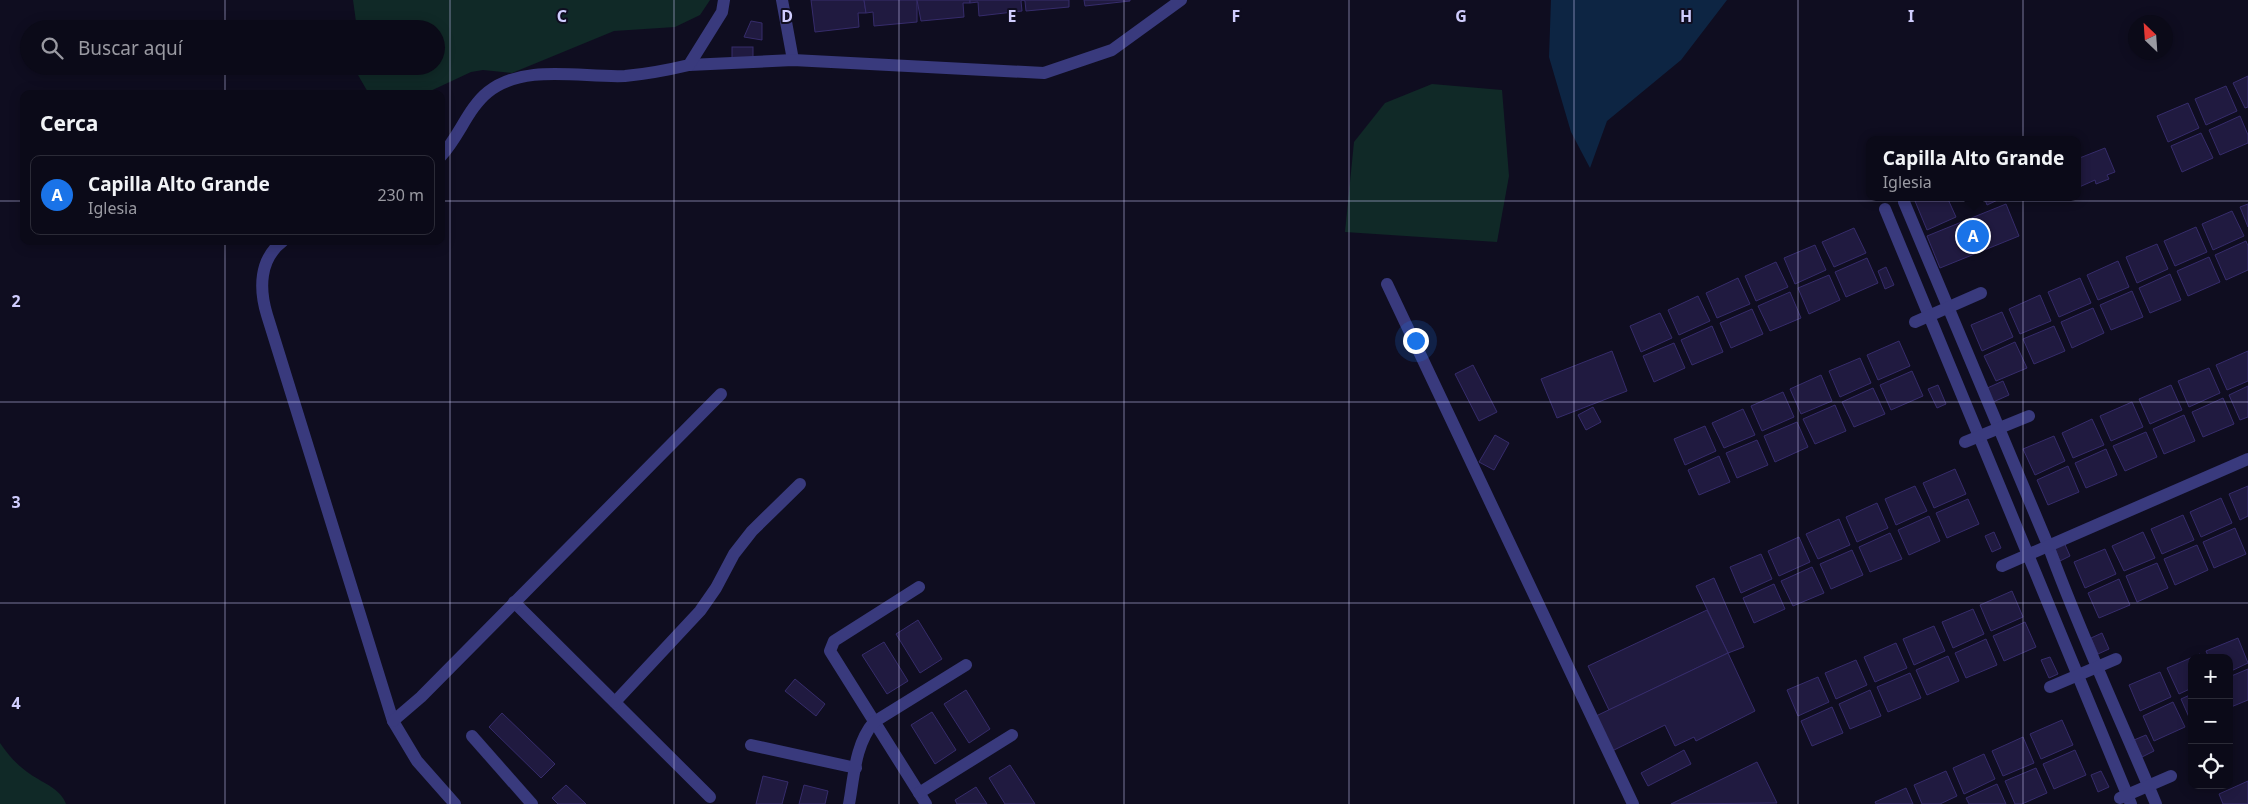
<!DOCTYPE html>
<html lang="es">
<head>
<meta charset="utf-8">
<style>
	body { margin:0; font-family:"Noto Sans",sans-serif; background:#141321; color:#f1f3f6 }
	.controls { position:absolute; right:15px; bottom:15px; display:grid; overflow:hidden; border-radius:10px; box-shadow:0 2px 12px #0003 }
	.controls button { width:45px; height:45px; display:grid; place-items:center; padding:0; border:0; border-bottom:1px solid #2b2b37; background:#0b0a18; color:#f1f3f6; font:25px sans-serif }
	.compass { position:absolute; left:2128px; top:15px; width:45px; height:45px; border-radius:50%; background:#0b0a18; box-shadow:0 2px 12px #0003; rotate:335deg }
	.you { position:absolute; left:1415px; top:340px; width:18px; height:18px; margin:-12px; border:4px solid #fff; border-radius:50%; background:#1a73e8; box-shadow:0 0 0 8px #1a73e833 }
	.badge { display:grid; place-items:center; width:32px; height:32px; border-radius:50%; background:#1a73e8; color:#fff; font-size:16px; font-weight:700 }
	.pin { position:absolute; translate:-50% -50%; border:2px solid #fff; box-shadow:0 1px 5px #0006 }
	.popup { position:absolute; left:1866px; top:136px; width:215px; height:65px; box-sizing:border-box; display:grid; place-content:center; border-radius:10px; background:#0b0a18; filter:drop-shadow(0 1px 4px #0005); font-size:16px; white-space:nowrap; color:#9a9aa2 }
	.popup b { font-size:19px; color:#f1f3f6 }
	.popup::after { content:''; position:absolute; left:50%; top:100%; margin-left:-10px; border:10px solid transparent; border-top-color:#0b0a18 }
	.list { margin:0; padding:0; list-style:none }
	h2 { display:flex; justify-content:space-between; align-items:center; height:65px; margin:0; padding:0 20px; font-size:21px }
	h2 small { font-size:16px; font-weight:400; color:#9a9aa2 }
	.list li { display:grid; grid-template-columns:32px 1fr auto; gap:15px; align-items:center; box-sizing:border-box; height:80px; margin:0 10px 10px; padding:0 10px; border:1px solid #2b2b37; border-radius:10px }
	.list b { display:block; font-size:19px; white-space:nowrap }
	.list p { margin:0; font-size:16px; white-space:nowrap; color:#9a9aa2 }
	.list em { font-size:16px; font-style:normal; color:#9a9aa2 }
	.icon { flex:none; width:28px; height:28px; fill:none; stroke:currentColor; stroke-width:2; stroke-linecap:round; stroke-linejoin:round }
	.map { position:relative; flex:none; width:2248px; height:804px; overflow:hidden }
	.search { position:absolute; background:#0b0a18; box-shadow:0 2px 12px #0003; left:20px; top:20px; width:425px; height:55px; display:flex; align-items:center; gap:12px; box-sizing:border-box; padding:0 18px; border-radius:28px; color:#9a9aa2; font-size:19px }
	.panel { position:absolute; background:#0b0a18; box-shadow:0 2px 12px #0003; left:20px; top:90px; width:425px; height:155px; border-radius:10px }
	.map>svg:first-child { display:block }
</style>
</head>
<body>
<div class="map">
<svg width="2248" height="804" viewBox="0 0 2248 804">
	<rect width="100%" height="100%" fill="#0f0d20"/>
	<g fill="#102927">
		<path d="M353 0H710L700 15 675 27 614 31 512 73 483 70 471 72 424 94H369L358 75V66H436V29H357Z"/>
		<path d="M1432 84 1502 90 1509 176 1497 242 1345 232 1354 142 1385 103Z"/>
		<path d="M0 743C8 755 18 766 30 774 43 783 61 789 66 804H0Z"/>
	</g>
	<path fill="#0d2543" d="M1551 0H1727L1681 60 1607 121 1590 168 1571 132 1549 57Z"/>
	<g fill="#201a40" stroke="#362c6b">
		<path d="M811 0H864L866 13H858L859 27 815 32Z"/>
		<path d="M864 0H917V22L874 26 873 12 866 13Z"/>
		<path d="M917 0H970V3H963L964 17 921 21Z"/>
		<path d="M970 0H1023L1021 1 1022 11 979 16 978 2 970 3Z"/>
		<path d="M1023 0H1069V7L1026 11 1025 1Z"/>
		<path d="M1084 0H1130V1L1085 6Z"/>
		<path d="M751 21 762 23V40L744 37Z"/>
		<rect x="732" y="47" width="21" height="11"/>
		<path d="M2248 76V107L2245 108 2233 83Z"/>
		<path d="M2226 86 2237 111 2206 125 2195 99Z"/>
		<path d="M2188 103 2199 128 2168 142 2157 116Z"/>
		<path d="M2240 116 2248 135V143L2220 155 2209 130Z"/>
		<path d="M2201 133 2213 158 2182 172 2171 146Z"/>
		<path d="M2105 148 2115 172 2107 175 2109 179 2096 184 2095 180 2077 188V159Z"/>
		<path d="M1922 197H1947L1956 217 1927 230 1915 201Z"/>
		<path d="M1984 197H2002V198L1987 205Z"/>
		<path d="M2006 204 2019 236 1940 268 1927 236Z"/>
		<path d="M2248 204V227L2240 207Z"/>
		<path d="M2232 211 2244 236 2213 250 2202 224Z"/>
		<path d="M2196 227 2207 252 2175 266 2164 241Z"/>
		<path d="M1854 228 1866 253 1834 267 1822 242Z"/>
		<path d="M2246 241 2248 246V270L2226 280 2215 255Z"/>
		<path d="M2157 244 2168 269 2137 283 2126 257Z"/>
		<path d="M1815 245 1826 270 1795 284 1784 258Z"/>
		<path d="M2209 257 2220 282 2188 296 2177 271Z"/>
		<path d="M1867 258 1878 283 1846 297 1835 272Z"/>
		<path d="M2118 261 2129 287 2098 300 2087 275Z"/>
		<path d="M1776 262 1788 287 1756 301 1745 276Z"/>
		<path d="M1886 267 1894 285 1885 289 1878 271Z"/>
		<path d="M2170 274 2181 300 2150 313 2139 288Z"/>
		<path d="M1829 275 1840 300 1809 314 1798 288Z"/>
		<path d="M1738 278 1750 304 1717 318 1706 293Z"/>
		<path d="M2080 278 2091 303 2059 317 2048 292Z"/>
		<path d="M2132 291 2143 317 2111 330 2100 305Z"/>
		<path d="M1790 292 1801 318 1770 331 1758 306Z"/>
		<path d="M2040 295 2051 321 2020 334 2009 309Z"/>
		<path d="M1698 296 1710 321 1679 335 1668 310Z"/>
		<path d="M2093 308 2104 333 2072 348 2061 322Z"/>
		<path d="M1752 309 1763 334 1731 348 1720 323Z"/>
		<path d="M2002 312 2013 337 1982 351 1971 325Z"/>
		<path d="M1660 313 1672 338 1641 352 1630 326Z"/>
		<path d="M1712 326 1723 352 1692 365 1681 340Z"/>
		<path d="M2054 326 2065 351 2034 364 2023 339Z"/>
		<path d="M1899 341 1910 366 1878 380 1867 355Z"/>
		<path d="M2015 342 2027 368 1996 381 1984 356Z"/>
		<path d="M1674 343 1685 368 1654 382 1643 356Z"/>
		<path d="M1612 351 1627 391 1557 418 1541 379Z"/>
		<path d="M2248 351V381L2227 390 2216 365Z"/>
		<path d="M1860 358 1871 383 1840 397 1829 371Z"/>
		<path d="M1473 365 1497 412 1479 421 1455 374Z"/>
		<path d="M2209 368 2220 393 2189 407 2178 381Z"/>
		<path d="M1912 371 1923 396 1891 410 1880 385Z"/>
		<path d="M1821 375 1832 401 1801 414 1790 389Z"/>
		<path d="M2003 381 2009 395 1991 403 1985 389Z"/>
		<path d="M1938 385 1946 404 1937 408 1928 389Z"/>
		<path d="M2171 385 2182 410 2150 424 2139 399Z"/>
		<path d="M2248 386V417L2240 420 2229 395Z"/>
		<path d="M1873 388 1885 414 1854 427 1842 402Z"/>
		<path d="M1783 392 1794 417 1762 431 1751 406Z"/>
		<path d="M2223 398 2234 424 2203 437 2192 412Z"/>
		<path d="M2132 402 2143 427 2111 441 2100 416Z"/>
		<path d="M1835 405 1846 431 1815 444 1803 419Z"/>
		<path d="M1593 407 1601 422 1586 430 1578 415Z"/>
		<path d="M1743 409 1755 435 1724 448 1712 423Z"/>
		<path d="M2184 415 2195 441 2164 454 2153 429Z"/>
		<path d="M2092 419 2104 445 2073 458 2062 433Z"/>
		<path d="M1797 422 1808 447 1775 462 1764 436Z"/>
		<path d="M1705 426 1716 451 1685 465 1674 439Z"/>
		<path d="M2146 432 2157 457 2125 471 2113 446Z"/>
		<path d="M1495 435 1509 443 1494 470 1479 462Z"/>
		<path d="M2054 436 2065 461 2035 475 2023 449Z"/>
		<path d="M1757 440 1768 465 1737 478 1726 453Z"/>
		<path d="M2106 449 2117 475 2086 488 2075 463Z"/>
		<path d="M1719 456 1730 482 1699 495 1688 470Z"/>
		<path d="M2068 466 2079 492 2048 505 2037 480Z"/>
		<path d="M1955 469 1966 494 1934 508 1923 483Z"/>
		<path d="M1915 486 1927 511 1896 525 1885 499Z"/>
		<path d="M2248 486V516L2240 520 2229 494Z"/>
		<path d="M2221 498 2232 523 2201 537 2190 512Z"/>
		<path d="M1968 499 1979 524 1947 538 1936 513Z"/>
		<path d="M1877 503 1888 528 1857 542 1846 517Z"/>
		<path d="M2183 515 2194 540 2162 554 2151 529Z"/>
		<path d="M1929 516 1940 541 1909 555 1898 530Z"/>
		<path d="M1839 519 1850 545 1818 559 1806 534Z"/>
		<path d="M2235 528 2246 554 2214 568 2203 542Z"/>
		<path d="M1994 532 2001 548 1992 552 1985 536Z"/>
		<path d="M2143 532 2155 558 2124 571 2112 546Z"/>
		<path d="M1890 533 1902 559 1870 572 1859 547Z"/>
		<path d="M1799 537 1810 562 1779 576 1768 551Z"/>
		<path d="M2063 540 2070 556 2060 561 2053 545Z"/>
		<path d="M2197 545 2208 570 2175 585 2164 559Z"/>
		<path d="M2105 549 2116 574 2085 588 2074 562Z"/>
		<path d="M1852 550 1863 575 1831 589 1820 564Z"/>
		<path d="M1761 554 1772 579 1741 593 1730 567Z"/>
		<path d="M2157 563 2168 588 2137 602 2126 576Z"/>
		<path d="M1812 567 1824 593 1793 606 1781 581Z"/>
		<path d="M1714 578 1744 647 1728 653 1696 586Z"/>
		<path d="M2119 579 2130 605 2099 618 2088 593Z"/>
		<path d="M1774 584 1785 609 1754 623 1743 598Z"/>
		<path d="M2012 591 2023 617 1991 631 1980 605Z"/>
		<path d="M1973 609 1984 634 1953 648 1942 622Z"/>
		<path d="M1707 610 1728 653 1609 710 1588 666Z"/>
		<path d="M918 620 942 659 920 673 896 634Z"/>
		<path d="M2025 622 2036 647 2004 661 1993 636Z"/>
		<path d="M1934 626 1945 651 1914 665 1903 639Z"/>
		<path d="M2102 633 2109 649 2098 654 2091 638Z"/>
		<path d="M2238 638 2248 663 2229 672V658H2209L2206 651Z"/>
		<path d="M1986 639 1997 665 1966 678 1955 653Z"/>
		<path d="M884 642 908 681 887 694 862 655Z"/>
		<path d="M1896 643 1907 668 1875 682 1864 657Z"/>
		<path d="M1728 653 1755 711 1696 741 1694 737 1675 746 1665 725 1612 751 1596 716Z"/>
		<path d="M2200 654 2201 658H2192V688L2179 694 2167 668Z"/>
		<path d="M1948 656 1959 681 1927 695 1916 670Z"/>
		<path d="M2050 657 2058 674 2049 678 2041 660Z"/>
		<path d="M1856 660 1867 685 1836 699 1825 673Z"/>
		<path d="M2248 669V700L2231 707 2229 677Z"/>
		<path d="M2160 672 2171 697 2140 711 2129 685Z"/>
		<path d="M1910 673 1921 698 1888 712 1877 687Z"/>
		<path d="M1818 677 1829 702 1798 716 1787 690Z"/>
		<path d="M795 679 825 704 816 716 785 691Z"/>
		<path d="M966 690 990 729 969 743 944 704Z"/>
		<path d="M1870 690 1881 716 1850 729 1839 704Z"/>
		<path d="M2192 694V724L2181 699Z"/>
		<path d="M2173 702 2185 727 2154 741 2143 716Z"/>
		<path d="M1832 707 1843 733 1812 746 1801 721Z"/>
		<path d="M932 712 956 750 935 764 911 725Z"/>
		<path d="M502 713 555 764 541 778 489 727Z"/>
		<path d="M2062 720 2073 745 2041 759 2030 734Z"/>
		<path d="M2146 735 2154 751 2142 757 2134 740Z"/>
		<path d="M2023 737 2034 763 2003 776 1992 751Z"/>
		<path d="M1684 750 1691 764 1648 786 1641 773Z"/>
		<path d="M2075 750 2086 775 2054 789 2043 764Z"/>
		<path d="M1984 754 1995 779 1964 794 1953 768Z"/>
		<path d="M1757 762 1777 803 1671 804Z"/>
		<path d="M1010 765 1035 804H1005L989 778Z"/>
		<path d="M2036 768 2047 793 2022 804H2015L2005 781Z"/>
		<path d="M1946 771 1957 796 1940 804H1922L1914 785Z"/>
		<path d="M2101 771 2109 787 2098 792 2091 775Z"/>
		<path d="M763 776 788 782 782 804H756Z"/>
		<path d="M2248 781V804H2223L2219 794Z"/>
		<path d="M1997 784 2006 804H1969L1966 798Z"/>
		<path d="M566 785 586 804H558L552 798Z"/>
		<path d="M804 785 828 791 825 804H799Z"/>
		<path d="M976 787 987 804H957L955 800Z"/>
		<path d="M1906 788 1913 804H1876L1875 802Z"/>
	</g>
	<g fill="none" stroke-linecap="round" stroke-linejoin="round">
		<g stroke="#393a7d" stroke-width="12">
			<path d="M782 0 793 60"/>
			<path d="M689 65 793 60 1044 73 1112 50 1181 0"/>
			<path d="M441 156C459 137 468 108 488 92 524 63 582 78 625 76 647 74 668 70 689 65L722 12 724 0"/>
			<path d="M1904 202 2048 545C2080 633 2120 718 2156 804"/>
			<path d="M1885 209 2131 804"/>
			<path d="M283 241C259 259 259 289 267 315L393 721 417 761 455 804"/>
			<path d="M1387 284 1633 804"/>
			<path d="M1915 322 1981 293"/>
			<path d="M1965 442 2029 416"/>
			<path d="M2002 566 2248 459"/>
			<path d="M919 587 834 641 830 651 926 804"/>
			<path d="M514 602 710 797"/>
			<path d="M2050 687 2116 659"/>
			<path d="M615 702 700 611 716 588 734 554 752 531 800 484"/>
			<path d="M393 721 421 697 721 394"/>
			<path d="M472 736 532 804"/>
			<path d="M751 745 856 768"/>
			<path d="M919 793 1012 735"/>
			<path d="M2120 798 2171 776"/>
			<path d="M849 804C854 777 855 744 874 722L966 665"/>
		</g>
	</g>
	<path fill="none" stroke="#d0cdfe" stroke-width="1" stroke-opacity="0.55" d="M225 0V29M450 0V804M674 0V804M899 0V804M1124 0V804M1349 0V804M1574 0V804M1798 0V804M2023 0V804M225 66V94M0 201H24M441 201H2248M225 241V804M0 402H2248M0 603H2248"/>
	<g font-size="16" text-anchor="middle" font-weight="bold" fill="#d0cdfe" stroke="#0f0d20" stroke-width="4" stroke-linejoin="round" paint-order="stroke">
		<text x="562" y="22">C</text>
		<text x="787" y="22">D</text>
		<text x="1012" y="22">E</text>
		<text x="1236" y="22">F</text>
		<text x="1461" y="22">G</text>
		<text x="1686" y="22">H</text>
		<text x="1911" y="22">I</text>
		<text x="16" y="307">2</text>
		<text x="16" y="508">3</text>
		<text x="16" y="709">4</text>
	</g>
</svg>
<div class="controls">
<button>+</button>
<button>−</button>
<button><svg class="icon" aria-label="locate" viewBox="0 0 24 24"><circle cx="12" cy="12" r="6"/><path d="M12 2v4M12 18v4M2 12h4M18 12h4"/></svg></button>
</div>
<svg class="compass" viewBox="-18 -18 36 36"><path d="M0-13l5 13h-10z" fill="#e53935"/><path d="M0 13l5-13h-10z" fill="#9a9aa2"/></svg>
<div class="you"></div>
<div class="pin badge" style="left:1973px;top:236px">A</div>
<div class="popup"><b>Capilla Alto Grande</b>Iglesia</div>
<div class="search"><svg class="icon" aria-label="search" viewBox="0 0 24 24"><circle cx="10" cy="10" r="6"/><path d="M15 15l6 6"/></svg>Buscar aquí</div>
<section class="panel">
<h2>Cerca<small></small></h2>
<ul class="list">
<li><span class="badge">A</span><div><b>Capilla Alto Grande</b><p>Iglesia</p></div><em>230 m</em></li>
</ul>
</section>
</div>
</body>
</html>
